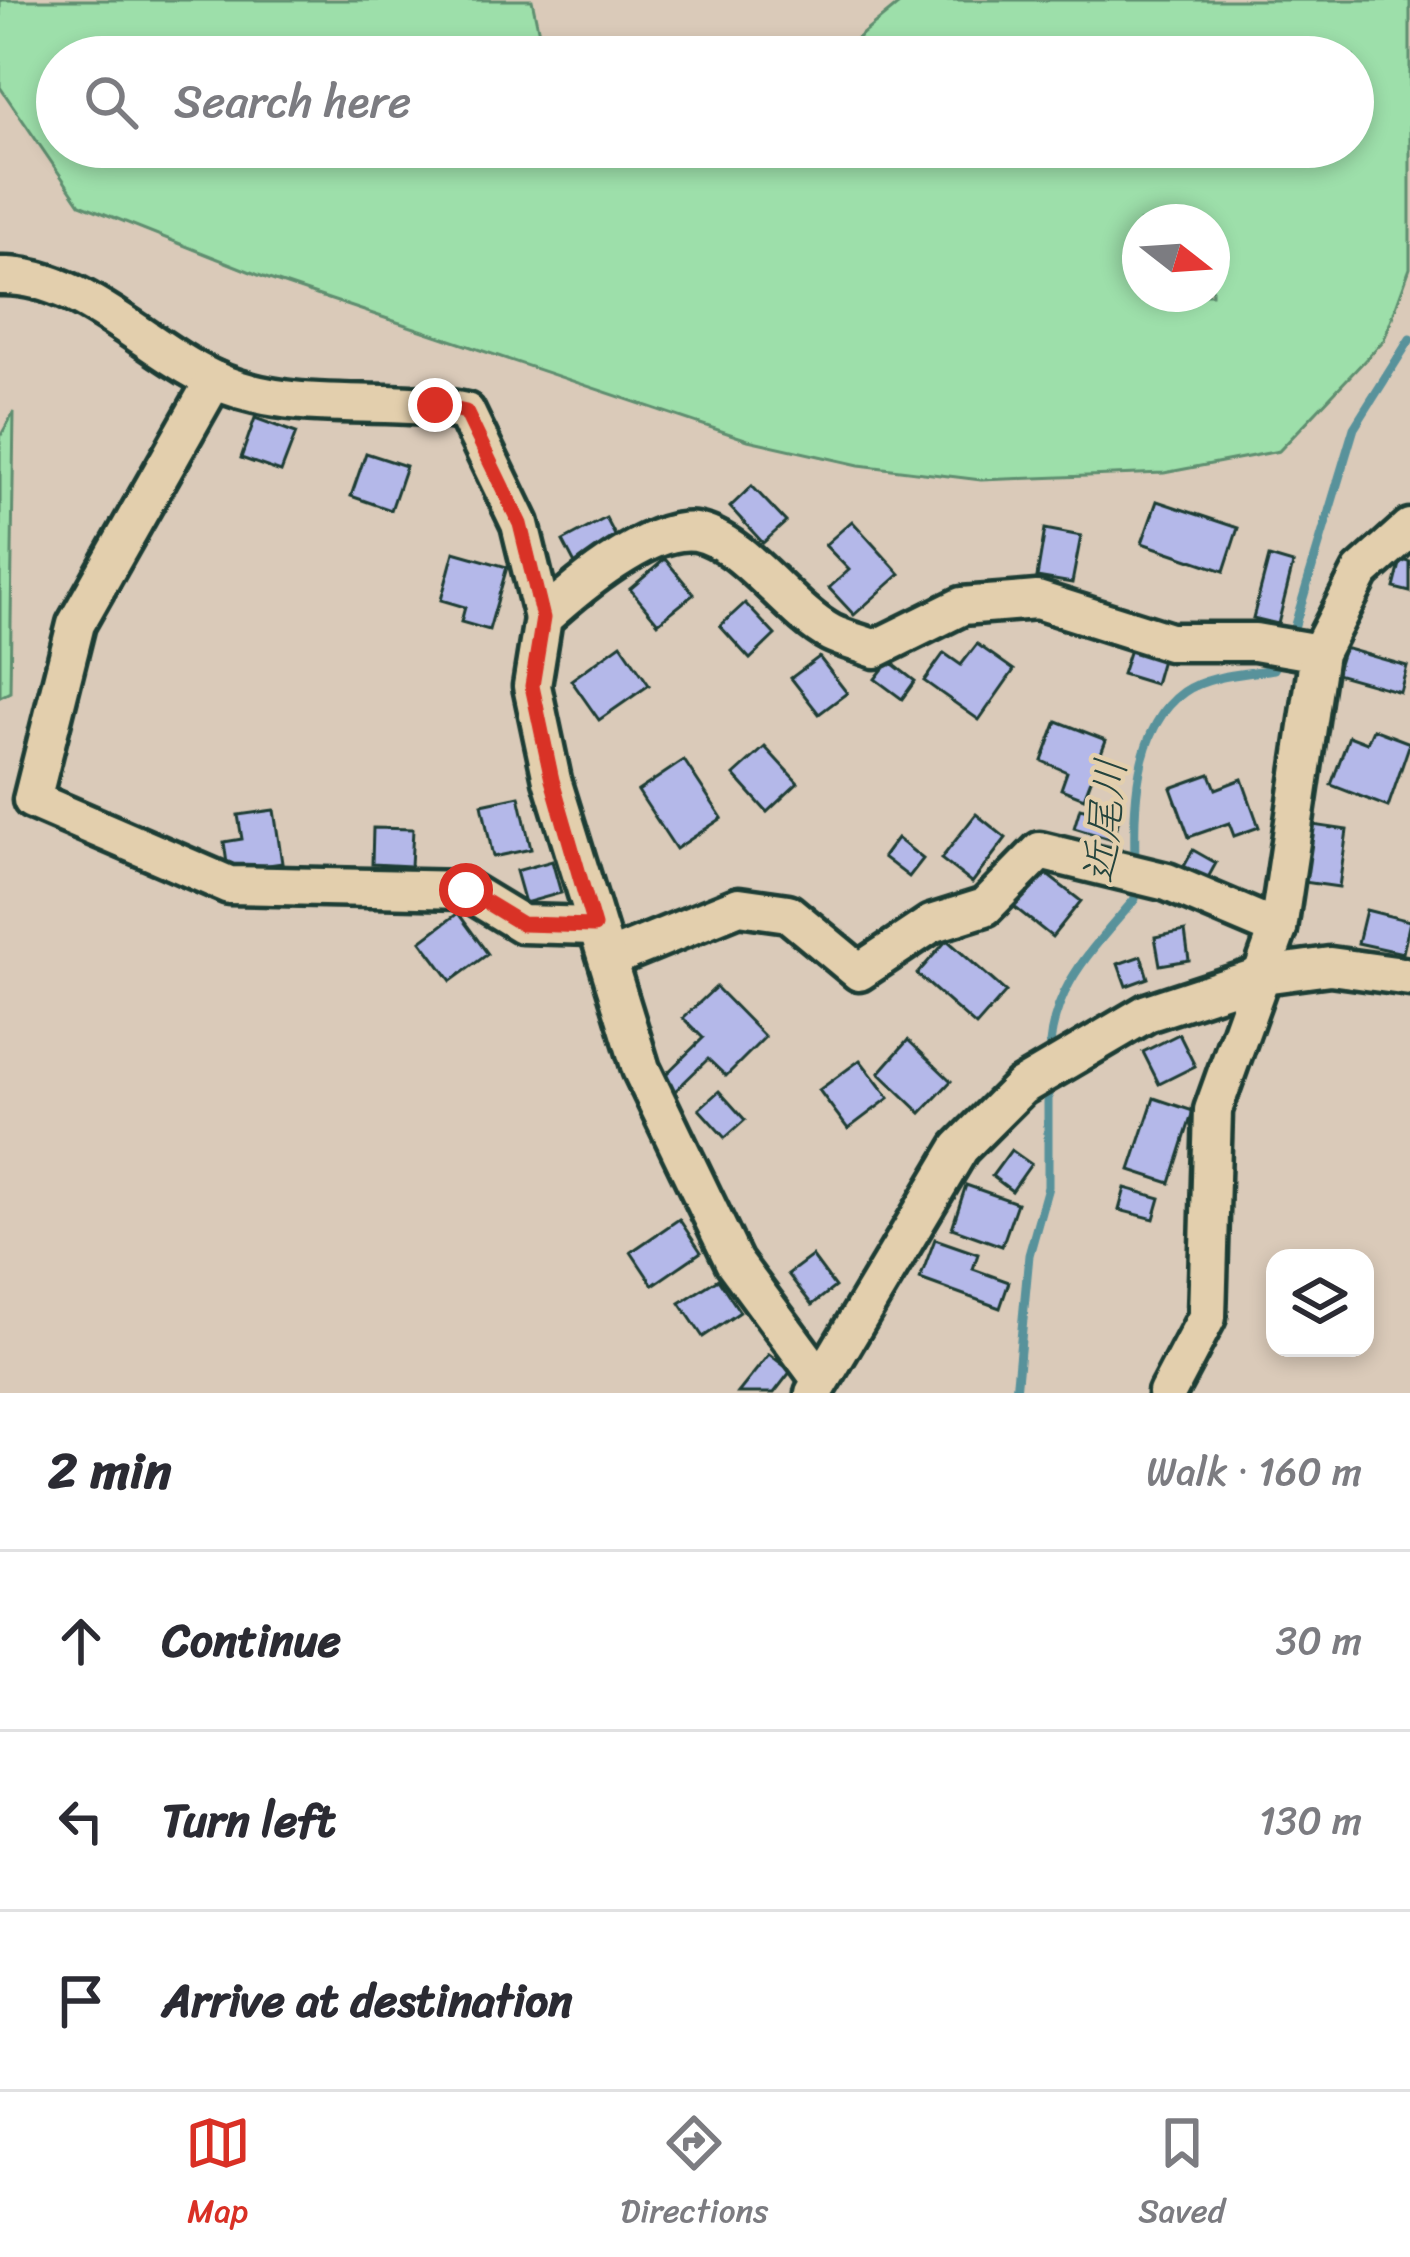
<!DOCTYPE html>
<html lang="en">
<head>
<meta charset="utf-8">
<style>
	body { margin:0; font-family:Sriracha,"Klee One",sans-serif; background:#f7f7f7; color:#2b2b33 }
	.controls { position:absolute; right:36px; bottom:36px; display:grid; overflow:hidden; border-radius:24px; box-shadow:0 6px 18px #0003 }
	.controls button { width:108px; height:108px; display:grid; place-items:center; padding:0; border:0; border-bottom:3px solid #e1e1e2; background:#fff; color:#2b2b33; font:60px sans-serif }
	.compass { position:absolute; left:1122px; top:204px; width:108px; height:108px; border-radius:50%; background:#fff; box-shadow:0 6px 18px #0003; rotate:107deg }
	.stop { position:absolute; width:36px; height:36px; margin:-27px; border:9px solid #d93025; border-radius:50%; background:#fff }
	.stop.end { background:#d93025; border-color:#fff; box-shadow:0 3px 12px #0008 }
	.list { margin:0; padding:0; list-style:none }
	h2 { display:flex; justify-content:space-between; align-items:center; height:156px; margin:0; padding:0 48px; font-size:51px }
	h2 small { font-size:39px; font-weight:400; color:#7c7c81 }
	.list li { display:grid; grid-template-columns:78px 1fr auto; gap:36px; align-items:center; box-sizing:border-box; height:180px; padding:0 48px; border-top:3px solid #e1e1e2 }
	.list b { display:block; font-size:45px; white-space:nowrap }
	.list em { font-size:39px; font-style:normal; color:#7c7c81 }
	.icon { flex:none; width:66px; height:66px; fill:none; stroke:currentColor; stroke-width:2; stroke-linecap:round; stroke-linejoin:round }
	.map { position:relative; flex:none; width:1410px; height:1393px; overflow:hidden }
	.search { position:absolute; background:#fff; box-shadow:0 6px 18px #0003; left:36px; right:36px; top:36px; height:132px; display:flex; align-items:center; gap:30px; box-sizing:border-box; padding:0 42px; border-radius:66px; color:#7c7c81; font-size:45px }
	.sheet { height:696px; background:#fff }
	nav { display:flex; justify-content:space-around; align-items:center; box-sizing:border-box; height:168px; border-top:3px solid #e1e1e2; background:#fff; font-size:33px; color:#7c7c81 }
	nav a { display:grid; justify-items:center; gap:6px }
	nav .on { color:#d93025 }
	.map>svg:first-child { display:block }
</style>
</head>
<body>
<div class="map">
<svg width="1410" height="1393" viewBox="0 0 1410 1393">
	<rect width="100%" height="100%" fill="#dacab9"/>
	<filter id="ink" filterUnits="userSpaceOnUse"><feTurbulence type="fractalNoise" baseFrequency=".00833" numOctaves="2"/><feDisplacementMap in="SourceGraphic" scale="24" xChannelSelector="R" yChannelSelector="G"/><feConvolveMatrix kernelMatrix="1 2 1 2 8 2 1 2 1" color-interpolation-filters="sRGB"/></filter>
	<g filter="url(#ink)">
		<g fill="#9ddfaa" stroke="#5e8e6f" stroke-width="3" fill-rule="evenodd">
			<path d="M0 0H532L544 57H57V147H598L657 159 701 147H1353V57H834L904 0H1410V268L1384 340 1279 451 1164 473 981 480 859 465 748 440 266 278 80 204 0 87ZM1140 222H1212V294H1140Z"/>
			<path d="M14 412 10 692 0 697V437Z"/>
		</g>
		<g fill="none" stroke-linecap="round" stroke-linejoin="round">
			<g stroke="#59929b" stroke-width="9">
				<path d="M1291 638 1354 428 1410 339"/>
				<path d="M1135 867C1134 812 1132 729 1184 692 1208 675 1246 674 1274 669L1280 658"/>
				<path d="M1049 1061C1049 990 1091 951 1135 899V884"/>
				<path d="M1016 1393 1029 1255 1048 1187V1083"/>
			</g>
		</g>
		<g fill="#b4b8e9" stroke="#1f3d34" stroke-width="3">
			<path d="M255 418 296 433 281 472 241 458Z"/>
			<path d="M366 453 406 466 391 510 351 496Z"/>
			<path d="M752 486 786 522 763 543 730 507Z"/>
			<path d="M1157 501 1238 528 1224 571 1142 543Z"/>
			<path d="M606 518 618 541 575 564 563 541Z"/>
			<path d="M852 521 900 574 854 615 829 588 849 570 825 545Z"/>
			<path d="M1045 529 1081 536 1072 583 1037 577Z"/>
			<path d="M454 552 507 567 489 630 461 622 465 607 441 600Z"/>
			<path d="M1269 557 1293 564 1278 624 1253 618Z"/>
			<path d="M665 559 694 594 658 623 630 589Z"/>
			<path d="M1401 560 1410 562V592L1394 588Z"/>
			<path d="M745 603 775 635 750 659 720 626Z"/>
			<path d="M621 644 649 685 599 720 571 680Z"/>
			<path d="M977 644 1014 670 979 720 924 681 944 653 961 665Z"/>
			<path d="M1131 646 1163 656 1155 684 1122 674Z"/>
			<path d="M1344 648 1407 666 1400 692 1336 674Z"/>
			<path d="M819 657 847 693 819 714 791 678Z"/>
			<path d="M889 661 915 681 902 699 875 679Z"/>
			<path d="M1057 721 1106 740 1084 798 1061 789 1067 772 1042 761Z"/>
			<path d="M1373 729 1410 743 1388 807 1331 785 1349 736 1367 743Z"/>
			<path d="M765 747 798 783 767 812 734 775Z"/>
			<path d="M684 760 722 818 676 849 638 791Z"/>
			<path d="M1210 774 1216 789 1242 779 1259 827 1234 836 1229 823 1189 837 1171 788Z"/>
			<path d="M519 796 531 849 493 857 482 804Z"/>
			<path d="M1096 797 1123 805 1113 840 1074 828 1080 808 1092 811Z"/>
			<path d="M274 810 282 863 228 871 224 842 242 839 238 815Z"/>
			<path d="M976 814 1006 838 972 883 941 859Z"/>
			<path d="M1313 825 1347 830 1339 887 1304 882Z"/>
			<path d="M373 828 413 829 411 866 372 864Z"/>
			<path d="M897 838 923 859 909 877 883 857Z"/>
			<path d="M1193 850 1216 863 1204 885 1181 872Z"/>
			<path d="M552 861 561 893 525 903 516 871Z"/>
			<path d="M1041 870 1081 901 1052 937 1013 906Z"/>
			<path d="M1366 910 1410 921 1403 953 1358 943Z"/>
			<path d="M458 913 488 954 451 981 421 941Z"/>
			<path d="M1185 931 1189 960 1160 965 1155 937Z"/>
			<path d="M947 940 1006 992 976 1026 917 974Z"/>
			<path d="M1141 956 1148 978 1126 986 1118 964Z"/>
			<path d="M716 987 765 1037 726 1076 708 1059 674 1092 661 1079 703 1038 683 1018Z"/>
			<path d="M1179 1034 1195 1066 1159 1084 1143 1052Z"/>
			<path d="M908 1040 951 1081 921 1113 879 1073Z"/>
			<path d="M860 1060 889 1098 848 1129 819 1090Z"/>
			<path d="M719 1091 745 1120 725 1138 699 1109Z"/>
			<path d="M1154 1098 1193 1111 1170 1183 1130 1170Z"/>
			<path d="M1011 1150 1031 1164 1012 1191 992 1176Z"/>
			<path d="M966 1185 1017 1203 1002 1246 952 1228Z"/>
			<path d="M1125 1188 1160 1198 1154 1219 1119 1210Z"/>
			<path d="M679 1219 701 1252 653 1285 631 1252Z"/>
			<path d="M935 1239 978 1254 973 1269 1009 1282 1000 1308 920 1279Z"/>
			<path d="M812 1256 835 1287 812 1305 788 1274Z"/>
			<path d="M718 1279 740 1312 703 1337 680 1303Z"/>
			<path d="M769 1354 791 1371 774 1393H738Z"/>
		</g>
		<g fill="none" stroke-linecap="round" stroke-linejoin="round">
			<defs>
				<g id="minor">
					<path d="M0 276C80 274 143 347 212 379 292 417 383 394 466 412L520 524 543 618"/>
					<path d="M214 380 76 624 32 800 229 885 466 890 522 924 594 926"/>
					<path d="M609 959 739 906 788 913 859 972 931 924 985 907 1040 851 1167 882 1278 929"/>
					<path d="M821 1380 734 1262 641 1069 552 780 532 686 543 618C575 589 649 525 696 532 743 540 790 612 831 633 845 640 861 643 875 649L962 606 1037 600 1170 642H1255L1319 653"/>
					<path d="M814 1393 960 1148 1021 1087 1147 1013 1263 975 1330 966 1410 977"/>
					<path d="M1167 1393 1207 1317 1213 1110 1278 929 1319 653 1361 572 1410 528"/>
				</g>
			</defs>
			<use href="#minor" stroke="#1f3d34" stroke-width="45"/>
			<use href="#minor" stroke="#e3cfad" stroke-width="36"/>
		</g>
	</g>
	<g fill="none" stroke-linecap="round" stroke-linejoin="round" filter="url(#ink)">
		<path stroke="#d93025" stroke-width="15" d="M435 405 466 412 520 524 543 618 532 686 552 780 594 926 522 924 466 890"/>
	</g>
	<g text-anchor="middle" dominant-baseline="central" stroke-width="9" stroke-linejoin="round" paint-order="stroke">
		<g font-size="42" font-style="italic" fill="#24443d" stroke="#e3cfad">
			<text transform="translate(1105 821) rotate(-84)">近尾川</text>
		</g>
	</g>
</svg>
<div class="controls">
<button><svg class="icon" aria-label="layers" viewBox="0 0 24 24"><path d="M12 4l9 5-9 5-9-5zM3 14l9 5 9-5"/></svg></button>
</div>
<svg class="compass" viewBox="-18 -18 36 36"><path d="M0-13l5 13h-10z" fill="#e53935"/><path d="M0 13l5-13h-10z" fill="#7c7c81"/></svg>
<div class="stop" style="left:466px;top:890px"></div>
<div class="stop end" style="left:435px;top:405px"></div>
<div class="search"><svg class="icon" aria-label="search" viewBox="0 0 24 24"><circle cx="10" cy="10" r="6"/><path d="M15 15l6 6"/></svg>Search here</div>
</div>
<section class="sheet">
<h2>2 min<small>Walk · 160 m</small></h2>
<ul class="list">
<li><svg class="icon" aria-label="ahead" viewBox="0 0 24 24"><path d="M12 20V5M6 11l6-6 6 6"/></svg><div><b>Continue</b></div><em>30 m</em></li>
<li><svg class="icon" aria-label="left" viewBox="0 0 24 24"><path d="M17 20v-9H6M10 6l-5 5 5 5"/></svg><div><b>Turn left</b></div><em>130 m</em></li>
<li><svg class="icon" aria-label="arrive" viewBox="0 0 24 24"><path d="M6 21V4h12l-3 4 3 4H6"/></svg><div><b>Arrive at destination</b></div></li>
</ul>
</section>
<nav>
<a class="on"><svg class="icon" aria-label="map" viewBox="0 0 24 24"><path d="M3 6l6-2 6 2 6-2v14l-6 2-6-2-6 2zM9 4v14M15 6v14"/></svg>Map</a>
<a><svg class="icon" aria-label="directions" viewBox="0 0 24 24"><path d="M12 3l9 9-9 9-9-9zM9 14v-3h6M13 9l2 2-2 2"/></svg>Directions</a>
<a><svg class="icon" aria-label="saved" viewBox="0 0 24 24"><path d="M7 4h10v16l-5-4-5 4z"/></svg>Saved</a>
</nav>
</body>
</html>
